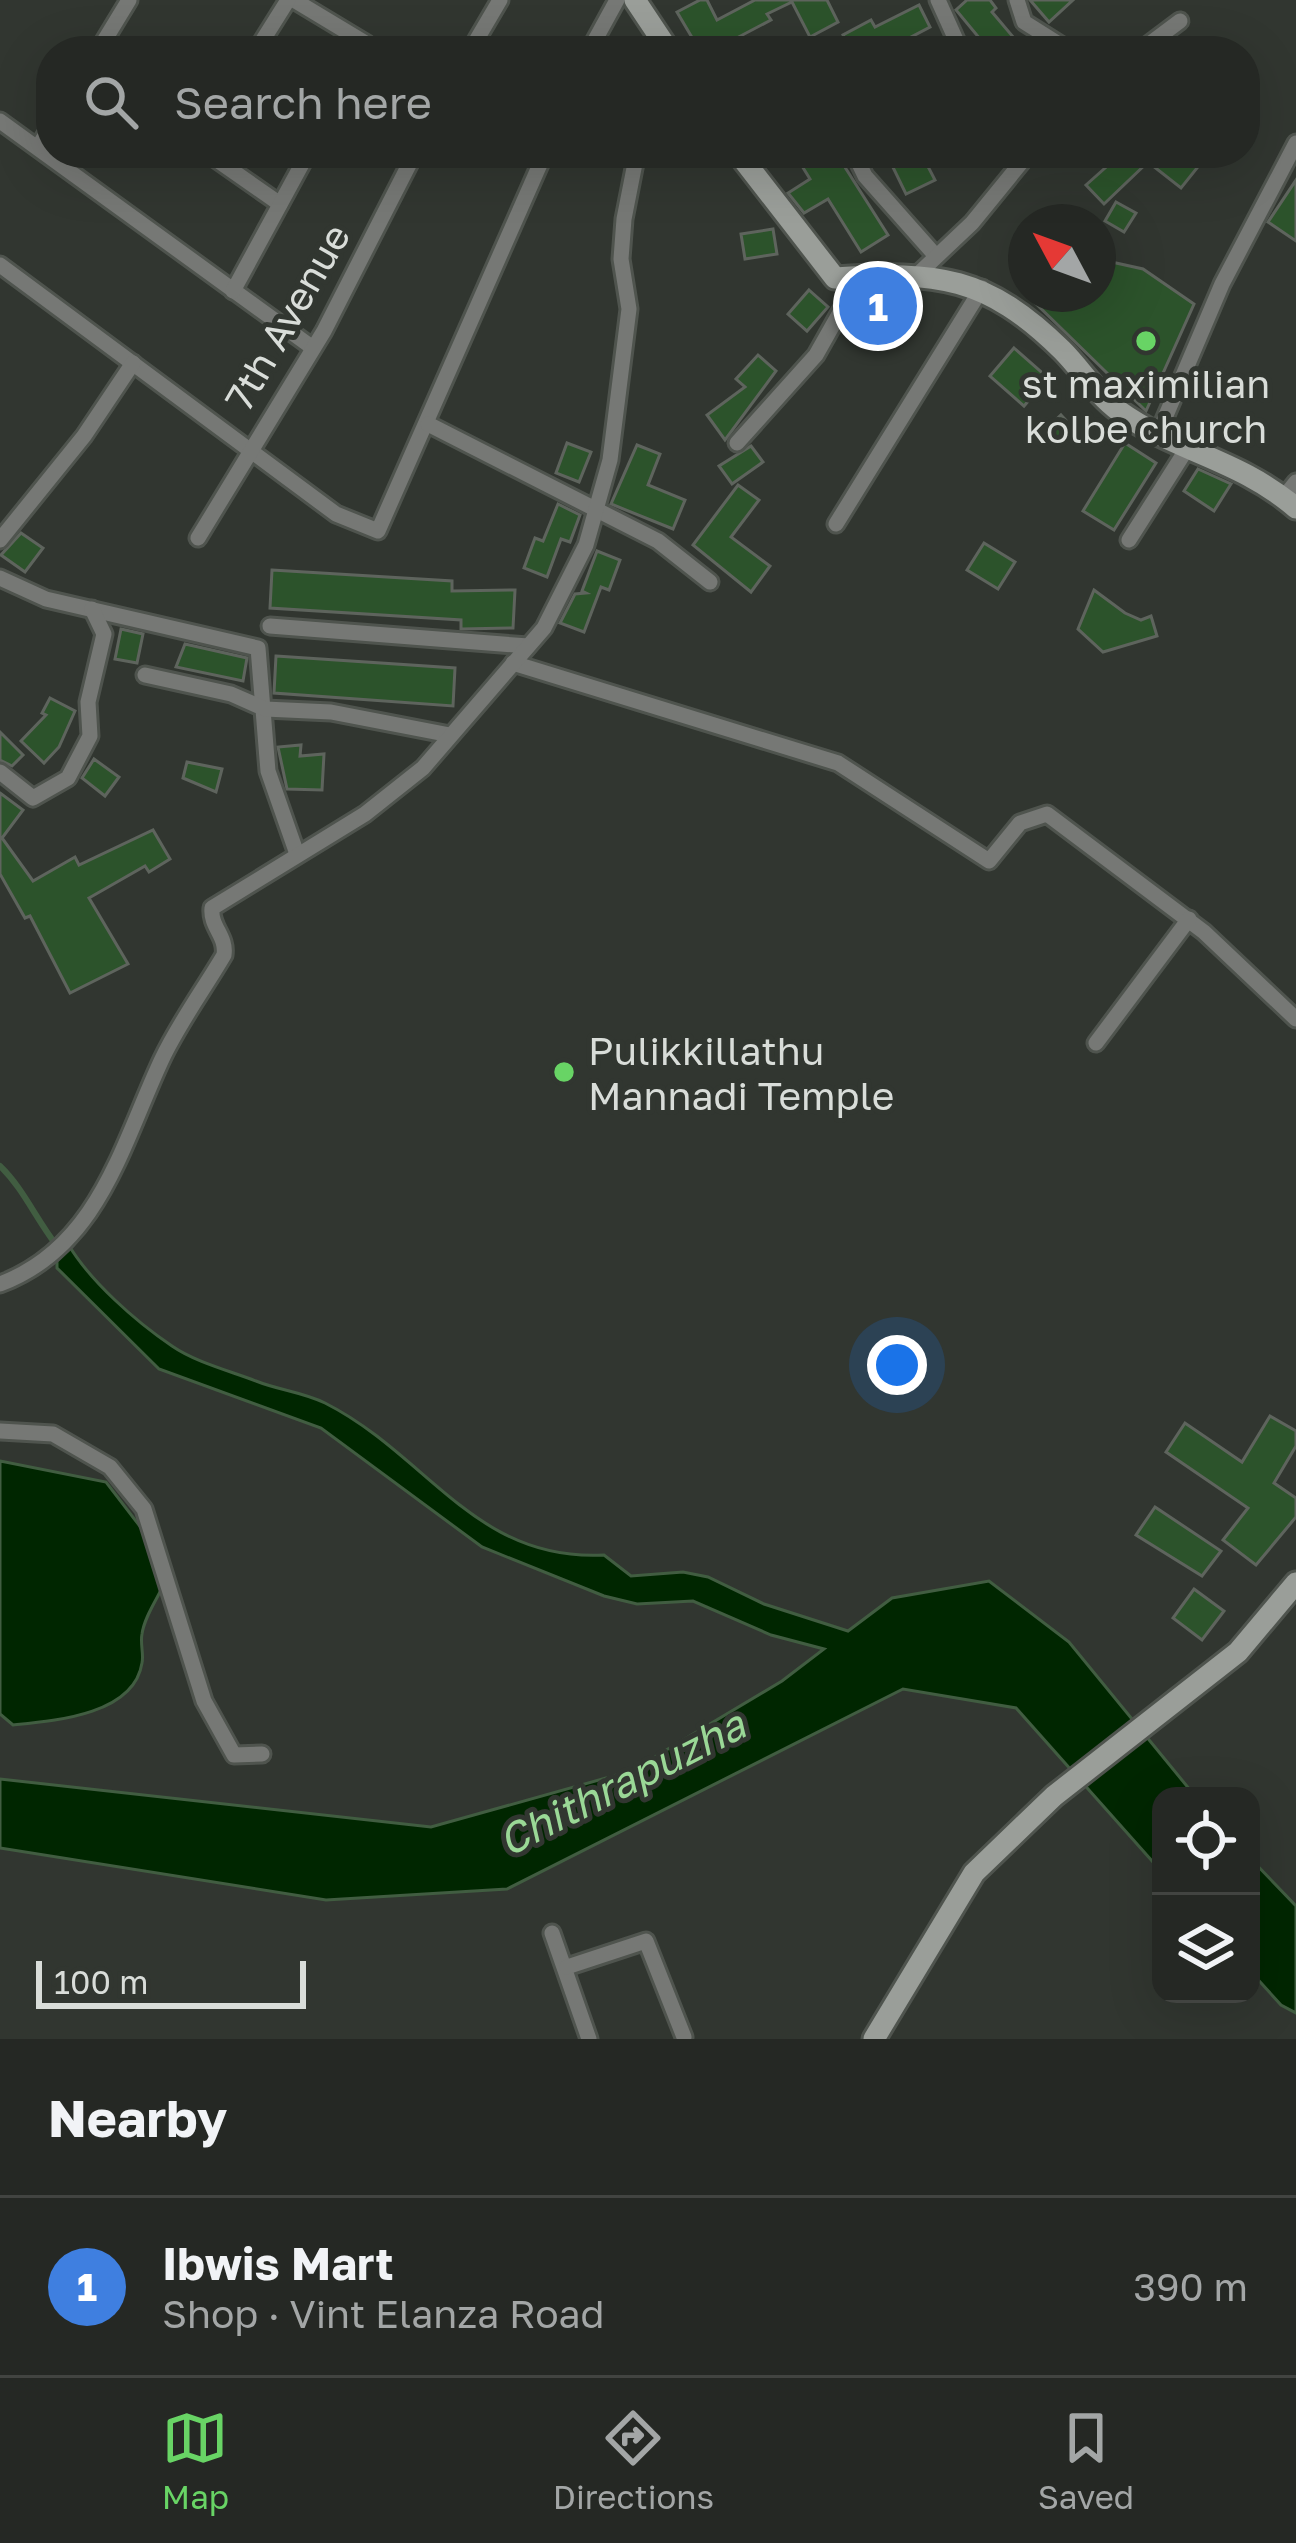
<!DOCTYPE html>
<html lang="en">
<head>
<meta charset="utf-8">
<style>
	body { margin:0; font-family:"Golos Text",sans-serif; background:#2d302c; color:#f1f3f6 }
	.controls { position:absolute; right:36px; bottom:36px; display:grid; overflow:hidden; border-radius:24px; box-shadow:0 12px 48px #0002 }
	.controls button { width:108px; height:108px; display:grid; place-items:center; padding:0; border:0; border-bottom:3px solid #424441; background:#252824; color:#f1f3f6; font:60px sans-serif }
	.compass { position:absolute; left:1008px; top:204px; width:108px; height:108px; border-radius:50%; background:#252824; box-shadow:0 12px 48px #0002; rotate:311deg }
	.scale { position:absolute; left:36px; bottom:30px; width:270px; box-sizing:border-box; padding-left:12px; border:6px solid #d9ddd9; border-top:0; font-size:33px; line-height:42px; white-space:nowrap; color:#d9ddd9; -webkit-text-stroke:9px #313630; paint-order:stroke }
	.you { position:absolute; left:897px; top:1365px; width:42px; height:42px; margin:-30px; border:9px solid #fff; border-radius:50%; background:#1a73e8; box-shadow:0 0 0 18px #1a73e833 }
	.badge { display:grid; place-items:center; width:78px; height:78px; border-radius:50%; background:#68d465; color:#fff; font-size:39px; font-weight:700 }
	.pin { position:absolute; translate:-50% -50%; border:6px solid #fff; box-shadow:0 3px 12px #0006 }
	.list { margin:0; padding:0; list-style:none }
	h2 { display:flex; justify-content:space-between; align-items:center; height:156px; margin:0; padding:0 48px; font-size:51px }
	h2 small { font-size:39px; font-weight:400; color:#a3a6a6 }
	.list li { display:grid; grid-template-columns:78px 1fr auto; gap:36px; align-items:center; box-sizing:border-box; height:180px; padding:0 48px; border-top:3px solid #424441 }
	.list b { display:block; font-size:45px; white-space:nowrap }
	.list p { margin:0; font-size:39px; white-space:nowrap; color:#a3a6a6 }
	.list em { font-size:39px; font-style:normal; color:#a3a6a6 }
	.icon { flex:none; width:66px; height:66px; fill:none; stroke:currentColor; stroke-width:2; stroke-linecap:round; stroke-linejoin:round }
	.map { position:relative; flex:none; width:1296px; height:2039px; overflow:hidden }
	.search { position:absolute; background:#252824; box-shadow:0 12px 48px #0002; left:36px; right:36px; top:36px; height:132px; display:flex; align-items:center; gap:30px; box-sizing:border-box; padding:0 42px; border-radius:48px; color:#a3a6a6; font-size:45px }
	.sheet { height:336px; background:#252824 }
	nav { display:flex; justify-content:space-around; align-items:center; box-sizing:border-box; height:168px; border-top:3px solid #424441; background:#252824; font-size:33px; color:#a3a6a6 }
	nav a { display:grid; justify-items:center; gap:6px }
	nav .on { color:#68d465 }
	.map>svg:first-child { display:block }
</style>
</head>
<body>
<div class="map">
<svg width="1296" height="2039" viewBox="0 0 1296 2039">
	<rect width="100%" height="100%" fill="#313630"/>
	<g fill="#002600" stroke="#415d41" stroke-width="3">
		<path d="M68 1244C90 1281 135 1321 172 1346 195 1362 230 1371 256 1381 278 1390 303 1392 325 1403 428 1455 475 1562 604 1555L631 1576 683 1572 708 1577 764 1604 848 1631 892 1598 989 1581 1069 1642 1195 1796H1161V1871L1016 1708 903 1689 507 1889 326 1900 0 1848V1779L431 1827 631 1771 782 1681 824 1649 771 1635 693 1601 637 1604 604 1596 482 1547 321 1428 159 1369 57 1268V1256Z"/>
		<path d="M0 1461 106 1482 142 1529 161 1590C154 1604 144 1619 142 1634 140 1644 144 1654 142 1663 134 1715 54 1721 13 1725L0 1714Z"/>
		<path d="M1251 1859 1296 1906V2013L1281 2005 1251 1972Z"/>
	</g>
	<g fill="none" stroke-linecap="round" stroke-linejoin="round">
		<path stroke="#415d41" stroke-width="6" d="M0 1166C23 1188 36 1219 57 1246"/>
	</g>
	<g fill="#2c532b" stroke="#5e645d" stroke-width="3">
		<path d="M700 0H707L717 20 755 0H827L838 22 810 37 792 2 767 14 771 20 731 41 737 51H700L677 12Z"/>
		<path d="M967 0H990L996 8 992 12 1025 51H990L956 10Z"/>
		<path d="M1030 0H1073L1049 22Z"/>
		<path d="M919 5 930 27 894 46 896 51H851L843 35 871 20 875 27Z"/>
		<path d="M794 153H832L841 161 888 235 861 252 828 199 804 213 788 193 810 179Z"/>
		<path d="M886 153H921L935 180 906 194Z"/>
		<path d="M1122 153H1188L1201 163 1181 188 1148 162 1104 204 1086 185Z"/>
		<path d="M1296 180V241L1268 222Z"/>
		<path d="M1116 202 1136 213 1124 232 1105 221Z"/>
		<path d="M773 229 777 254 745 259 741 234Z"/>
		<path d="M1098 259 1143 269 1194 304 1146 411 1026 294H1098Z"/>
		<path d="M809 290 828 307 807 331 788 314Z"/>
		<path d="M870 291H885V313H871Z"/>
		<path d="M1014 348 1048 378 1024 406 990 376Z"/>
		<path d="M758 355 776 371 725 440 707 415 745 387 736 379Z"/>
		<path d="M1061 415 1074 429 1057 446 1043 432Z"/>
		<path d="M567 443 591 452 579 482 556 473Z"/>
		<path d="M1125 443 1156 463 1114 530 1083 511Z"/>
		<path d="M637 445 660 454 648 485 685 500 673 529 611 504Z"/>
		<path d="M751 446 763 462 732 484 719 466Z"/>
		<path d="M1198 469 1231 484 1214 511 1184 491Z"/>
		<path d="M738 485 759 500 731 537 770 566 751 592 693 545Z"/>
		<path d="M558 504 580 515 570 542 561 539 547 577 524 568 535 538 543 541Z"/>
		<path d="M21 533 43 548 25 572 1 555Z"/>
		<path d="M984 543 1015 562 998 589 967 570Z"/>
		<path d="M597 551 620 560 609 590 601 587 584 632 560 623 575 594 586 593 582 591Z"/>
		<path d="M272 570 452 581V591L515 590 513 628 461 629V620L270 608Z"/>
		<path d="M1094 590 1125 613 1141 620 1151 616 1157 636 1103 652 1078 629Z"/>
		<path d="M121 629 143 634 137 663 115 659Z"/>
		<path d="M185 644 247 658 243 681 176 667Z"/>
		<path d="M276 656 455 668 453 706 274 693Z"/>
		<path d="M50 698 75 711 59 747 44 763 21 741 46 715 42 713Z"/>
		<path d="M0 732 23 755 12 766 0 760Z"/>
		<path d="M301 745 300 756 324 754 322 790 287 789 278 747Z"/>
		<path d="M94 759 119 777 105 796 82 778Z"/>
		<path d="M187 762 222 769 216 792 183 778Z"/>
		<path d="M0 793 23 810 2 838 33 881 75 857 79 865 153 830 170 859 149 872 145 866 89 898 128 964 70 993 30 916 25 918 0 874Z"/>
		<path d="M1270 1416 1296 1431V1446L1274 1483 1296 1498V1517L1256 1565 1223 1540 1248 1508 1166 1452 1185 1423 1242 1462Z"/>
		<path d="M1155 1507 1221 1551 1202 1576 1136 1535Z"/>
		<path d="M1194 1589 1224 1611 1202 1640 1173 1618Z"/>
	</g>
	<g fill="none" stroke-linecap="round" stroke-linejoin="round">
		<defs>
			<g id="minor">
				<path d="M294 0 367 44"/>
				<path d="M938 0 961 51"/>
				<path d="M1017 0 1024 22 1070 51"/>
				<path d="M98 51 129 0"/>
				<path d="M256 51 288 0"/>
				<path d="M470 51 500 0"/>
				<path d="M589 51 617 0"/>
				<path d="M1140 51 1180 21"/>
				<path d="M0 121 313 348"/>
				<path d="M38 147 51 126"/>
				<path d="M207 153 280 204"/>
				<path d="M854 153 865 176 935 255"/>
				<path d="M0 265 336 514 378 531 545 153"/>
				<path d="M916 276 972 223 1029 153"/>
				<path d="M233 291 308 153"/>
				<path d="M428 424 658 541 710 582"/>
				<path d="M1158 434 1222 284 1296 143"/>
				<path d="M737 443 816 355 860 277"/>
				<path d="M1284 497 1296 482"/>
				<path d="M836 524 982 288"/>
				<path d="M198 538 324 331 415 153"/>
				<path d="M0 540 84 436 133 363"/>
				<path d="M1129 540 1188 447"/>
				<path d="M0 578 46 599 258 648 268 771 297 854"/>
				<path d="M270 626 528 646"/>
				<path d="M513 663 838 763 989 861 1020 823 1047 814 1204 932 1296 1019"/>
				<path d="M145 675 231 694 265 709 331 712 450 735"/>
				<path d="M0 772 33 798 68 778 90 736 88 702 104 634 92 609"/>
				<path d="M1096 1043 1189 919"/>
				<path d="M0 1284C99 1247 122 1144 162 1059 179 1023 204 989 224 955 227 936 210 927 212 908L365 814 423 768 544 628 586 545 610 460 629 309 621 259 624 219 637 153"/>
				<path d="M0 1431 53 1434 110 1467 144 1509 204 1701 234 1755 262 1754"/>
				<path d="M552 1933 589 2039"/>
				<path d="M567 1967 646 1941 684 2037"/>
			</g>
			<g id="secondary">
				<path d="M635 0 669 51"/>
				<path d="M738 153 835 278C937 271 987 276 1062 350 1081 369 1097 395 1119 411 1176 452 1239 459 1296 508"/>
				<path d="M874 2039 974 1873 1054 1796 1238 1652 1296 1583"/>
			</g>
		</defs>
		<use href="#minor" stroke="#4f544e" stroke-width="21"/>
		<use href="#secondary" stroke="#4f544e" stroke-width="27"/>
		<use href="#minor" stroke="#767875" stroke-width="15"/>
		<use href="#secondary" stroke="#9a9e99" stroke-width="21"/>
	</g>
	<g fill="#68d465" stroke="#313630" stroke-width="4.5">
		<circle cx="1146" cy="341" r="12"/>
		<circle cx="564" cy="1072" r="12"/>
	</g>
	<g text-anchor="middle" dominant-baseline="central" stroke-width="10" stroke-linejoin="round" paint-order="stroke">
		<g font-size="39" fill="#d9ddd9" stroke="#313630">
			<text transform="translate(287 317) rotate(-60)">7th Avenue</text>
		</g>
		<g font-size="39" fill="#d9ddd9" stroke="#313630">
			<text x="1146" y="383">st maximilian<tspan x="1146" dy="45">kolbe church</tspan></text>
			<text x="588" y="1050" text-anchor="start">Pulikkillathu<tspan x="588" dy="45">Mannadi Temple</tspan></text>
		</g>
		<g font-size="42" font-style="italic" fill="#9ad896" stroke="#313630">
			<text transform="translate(621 1782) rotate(-27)">Chithrapuzha</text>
		</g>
	</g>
</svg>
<div class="controls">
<button><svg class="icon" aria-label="locate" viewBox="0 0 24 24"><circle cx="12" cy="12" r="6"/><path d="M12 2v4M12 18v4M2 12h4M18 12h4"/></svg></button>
<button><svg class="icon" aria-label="layers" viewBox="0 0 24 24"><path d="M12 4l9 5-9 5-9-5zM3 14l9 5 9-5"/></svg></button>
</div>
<svg class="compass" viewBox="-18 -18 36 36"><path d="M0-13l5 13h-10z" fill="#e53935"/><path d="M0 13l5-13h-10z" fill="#a3a6a6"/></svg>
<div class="scale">100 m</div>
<div class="you"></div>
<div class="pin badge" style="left:878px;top:306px;background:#3f7fe0">1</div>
<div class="search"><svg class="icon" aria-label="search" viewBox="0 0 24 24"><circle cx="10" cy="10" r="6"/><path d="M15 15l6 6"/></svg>Search here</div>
</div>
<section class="sheet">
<h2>Nearby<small></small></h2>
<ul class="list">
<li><span class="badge" style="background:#3f7fe0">1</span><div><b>Ibwis Mart</b><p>Shop · Vint Elanza Road</p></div><em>390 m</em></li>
</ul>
</section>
<nav>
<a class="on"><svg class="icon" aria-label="map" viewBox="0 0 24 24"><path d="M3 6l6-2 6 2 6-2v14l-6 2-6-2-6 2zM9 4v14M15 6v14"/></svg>Map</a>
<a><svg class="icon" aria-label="directions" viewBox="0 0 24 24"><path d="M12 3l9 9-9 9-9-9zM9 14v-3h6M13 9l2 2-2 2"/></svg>Directions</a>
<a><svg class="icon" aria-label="saved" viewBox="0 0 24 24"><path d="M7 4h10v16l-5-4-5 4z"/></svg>Saved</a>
</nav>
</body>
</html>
